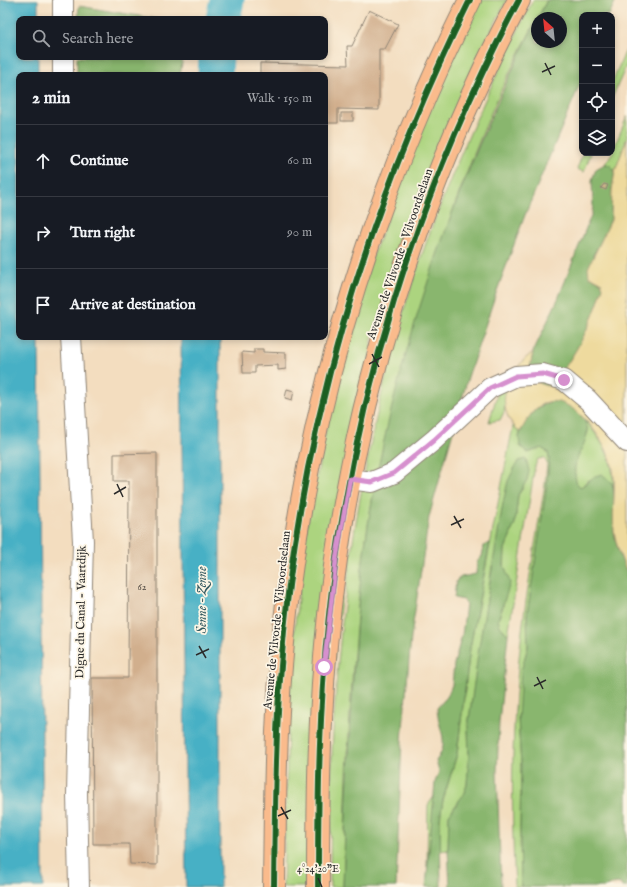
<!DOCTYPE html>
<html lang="en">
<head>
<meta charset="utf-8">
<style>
	body { margin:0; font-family:"IM FELL English",serif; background:#20242c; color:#f1f3f6 }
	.controls { position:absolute; right:12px; top:12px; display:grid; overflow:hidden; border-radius:8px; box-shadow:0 2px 6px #0003 }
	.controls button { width:36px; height:36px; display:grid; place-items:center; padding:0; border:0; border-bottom:1px solid #363941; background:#171b24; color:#f1f3f6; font:20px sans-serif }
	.compass { position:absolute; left:531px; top:12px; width:36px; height:36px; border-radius:50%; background:#171b24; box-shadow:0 2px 6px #0003; rotate:333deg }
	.stop { position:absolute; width:12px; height:12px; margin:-9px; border:3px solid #d690ce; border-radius:50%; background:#fff }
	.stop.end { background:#d690ce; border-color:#fff; box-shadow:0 1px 4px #0008 }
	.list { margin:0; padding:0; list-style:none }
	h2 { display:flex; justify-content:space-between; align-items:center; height:52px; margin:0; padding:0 16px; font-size:17px }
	h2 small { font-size:13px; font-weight:400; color:#9ea1a6 }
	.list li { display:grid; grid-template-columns:26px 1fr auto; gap:12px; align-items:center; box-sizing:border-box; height:72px; padding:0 16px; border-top:1px solid #363941 }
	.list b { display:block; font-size:15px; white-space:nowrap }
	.list em { font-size:13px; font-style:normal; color:#9ea1a6 }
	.icon { flex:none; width:22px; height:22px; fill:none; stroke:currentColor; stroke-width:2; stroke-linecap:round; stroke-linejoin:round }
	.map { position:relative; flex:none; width:627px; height:887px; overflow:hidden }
	.search { position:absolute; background:#171b24; box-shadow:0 2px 6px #0003; left:16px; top:16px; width:312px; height:44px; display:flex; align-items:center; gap:10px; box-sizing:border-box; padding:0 14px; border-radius:8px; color:#9ea1a6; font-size:15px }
	.panel { position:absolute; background:#171b24; box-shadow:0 2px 6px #0003; left:16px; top:72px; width:312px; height:268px; border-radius:8px }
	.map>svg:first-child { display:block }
</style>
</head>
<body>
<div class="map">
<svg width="627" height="887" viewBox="0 0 627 887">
	<rect width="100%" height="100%" fill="#fcf5e5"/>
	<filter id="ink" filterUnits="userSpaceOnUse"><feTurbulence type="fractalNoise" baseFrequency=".025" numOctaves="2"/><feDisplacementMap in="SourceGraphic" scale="8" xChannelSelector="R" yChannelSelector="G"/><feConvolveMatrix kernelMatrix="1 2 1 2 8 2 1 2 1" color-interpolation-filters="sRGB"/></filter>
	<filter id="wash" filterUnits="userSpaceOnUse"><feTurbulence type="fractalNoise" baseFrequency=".012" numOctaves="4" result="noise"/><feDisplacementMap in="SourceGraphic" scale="16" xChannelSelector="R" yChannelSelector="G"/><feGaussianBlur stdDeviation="0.9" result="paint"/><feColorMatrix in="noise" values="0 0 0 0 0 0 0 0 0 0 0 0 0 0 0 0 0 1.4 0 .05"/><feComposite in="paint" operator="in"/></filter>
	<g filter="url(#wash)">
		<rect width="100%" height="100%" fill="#f3ddbf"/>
		<g fill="#acd47f" stroke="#6c8055">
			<path d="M480 0H507L476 60 418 199 372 339 307 887H283L290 665 307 525 331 404 369 266 424 121Z"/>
			<path d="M533 0H547C532 28 517 57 503 86 471 156 445 229 422 303 398 382 376 463 365 546 350 658 347 773 343 887H330C331 826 330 763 335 702 343 585 362 469 391 356 423 232 476 114 533 0Z"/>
			<path d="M627 48V64L612 98V82Z"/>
			<path d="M627 116V138L615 171 610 165 605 164 612 153Z"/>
			<path d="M583 153H591L584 172 577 169Z"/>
			<path d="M501 382 507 383 504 412 500 420 489 422Z"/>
			<path d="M585 420C605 446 613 457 614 491L612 483 588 480 581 487 577 485 574 476 575 461 588 432Z"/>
			<path d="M513 426 520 432 519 438 528 453 541 448 548 452 549 459 547 484 527 615 528 647 525 657 518 718 521 765 520 831 521 887H515C510 797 512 705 524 615 530 571 538 528 545 484L547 463 544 458 538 459 535 466 508 635 500 626 498 620 503 607 505 549 515 523 518 495 523 488 526 459 492 566 468 727 469 755 467 785 463 795 449 815 448 850 440 851V819L443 800 457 754 470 648Z"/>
			<path d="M435 795 427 867 428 805Z"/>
		</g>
		<g fill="#89b66e" stroke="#5a704c">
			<path d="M547 0H616L609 15H582V79L525 215 495 296 468 377 429 517 411 637 402 740 396 887H343C345 830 348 773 351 716 354 659 357 601 365 545 391 363 455 183 537 19V42H561V18H538Z"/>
			<path d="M79 6 157 19H78Z"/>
			<path d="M77 57H183L180 75H77Z"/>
			<path d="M605 164 610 165 615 171 612 190 611 219 606 232 593 255 594 279 601 282 603 287C593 323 575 356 552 385 543 389 535 379 529 372L533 352 558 299 592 213 593 205 592 180 596 169Z"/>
			<path d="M556 401C560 402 565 403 568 404 577 409 590 424 587 434 582 455 570 460 577 484L581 487 595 476 602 474 612 483C616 499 613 514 614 530 615 544 621 559 627 572V887H622L621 884 616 883 605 887H521L520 831 521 765 518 718 521 671 528 647 527 615 547 484 549 459 548 452 541 448 528 453 520 446 519 438C523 420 537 403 556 401Z"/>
			<path d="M526 459 529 471 527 480 518 495 515 523 505 549 504 565 510 583 498 620 500 626 508 635 499 722 497 772 501 887H450L448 850 449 815 463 795 467 785 469 755 468 727 479 647 503 503 508 481 518 461Z"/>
			<path d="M490 542 470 648 457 754 443 800 440 819 441 887H426L435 782 439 772 436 761C451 741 438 730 437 708L447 697 452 685 454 664 462 635 466 604 464 600 454 598 456 581 461 577 476 574 477 562 482 556 484 546Z"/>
		</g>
		<path fill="#eeda9e" stroke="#8c8264" d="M627 138V572C621 559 616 545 614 531 611 508 618 484 611 461 604 438 566 384 538 407 530 413 525 424 520 432 491 407 507 372 533 352L529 372C535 379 543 389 552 385 575 356 593 323 603 287L601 282 589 276 588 268 611 220 612 190 615 171Z"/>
		<g fill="#47b0c5" stroke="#396e78">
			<path d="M0 0H38V19H19V57H38V75H19V337H39L43 887H0Z"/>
			<path d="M181 337H220V887H186Z"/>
		</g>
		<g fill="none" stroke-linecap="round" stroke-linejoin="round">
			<g stroke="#47b0c5" stroke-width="35">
				<path d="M223 19 227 0"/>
				<path d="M215 75 216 57"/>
			</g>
		</g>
		<g id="blocks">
			<g fill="#d1af8d">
				<path d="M369 10 398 24 385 49H379V110L338 109V123H325V75H260V63L348 65 347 46H352Z"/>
				<rect x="341" y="113" width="12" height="8"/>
				<path d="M604 184 608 185 606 190 601 188Z"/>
				<path d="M254 349H263V352L286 353V369L278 370V365L255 366V373H243L242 352 254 353Z"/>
				<path d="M287 389 294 391 292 400 285 398Z"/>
				<path d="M157 453V865L130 864 129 844H93L92 678H128L129 481H114V454Z"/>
			</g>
		</g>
	</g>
	<g filter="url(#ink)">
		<use href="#blocks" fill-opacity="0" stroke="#8f8475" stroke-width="1"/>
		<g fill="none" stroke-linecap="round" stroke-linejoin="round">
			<defs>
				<g id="minor">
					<path d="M63 0V19"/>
					<path d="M63 57V75"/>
					<path d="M71 337 83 541 77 794 79 887"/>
					<path d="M350 479 372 482 394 473 434 440 490 388 516 376 543 374 564 380 588 400 627 442"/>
				</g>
				<g id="major">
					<path d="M274 887C275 813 275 739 281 666 298 434 367 207 470 0"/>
					<path d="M318 887C318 796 319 705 329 615 352 401 418 190 519 0"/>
				</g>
			</defs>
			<use href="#minor" stroke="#8f8475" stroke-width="22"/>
			<use href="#major" stroke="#8f8475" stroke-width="24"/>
			<use href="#minor" stroke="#fff" stroke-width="20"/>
			<use href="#major" stroke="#fabb8c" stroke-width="22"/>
			<defs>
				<g id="cycleway">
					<path d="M274 887C275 813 275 739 281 666 298 434 367 207 470 0"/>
					<path d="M318 887C318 796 319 705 329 615 352 401 418 190 519 0"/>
				</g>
			</defs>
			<use href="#cycleway" stroke="#fcf5e5" stroke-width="8"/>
			<use href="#cycleway" stroke="#1b5e20" stroke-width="6"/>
		</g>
	</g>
	<g fill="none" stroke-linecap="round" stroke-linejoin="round" filter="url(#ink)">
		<path stroke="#d690ce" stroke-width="5" d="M324 667 336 560 350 479 372 482 394 473 434 440 490 388 516 376 543 374 564 380"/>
	</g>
	<path fill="none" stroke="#2b2b2b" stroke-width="1.5" d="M545 63 551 75M542 72 555 66M372 354 379 367M369 364 382 357M117 484 123 497M114 494 126 487M454 516 461 528M451 525 464 519M199 646 206 658M196 655 209 649M537 677 543 689M534 686 546 680M281 807 288 819M278 816 291 810M318 878 322 887"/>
	<g text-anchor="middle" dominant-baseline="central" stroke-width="3.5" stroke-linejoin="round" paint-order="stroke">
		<g font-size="10" fill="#544c44">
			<text x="142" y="587">62</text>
		</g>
		<g font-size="12" fill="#2b2b2b" stroke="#fcf5e5">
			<text transform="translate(400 254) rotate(-71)">Avenue de Vilvorde - Vilvoordselaan</text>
			<text transform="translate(81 612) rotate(-89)">Digue du Canal - Vaartdijk</text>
			<text transform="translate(277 620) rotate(-84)">Avenue de Vilvorde - Vilvoordselaan</text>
		</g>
		<g font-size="13" font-style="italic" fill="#355a61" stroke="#fcf5e5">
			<text transform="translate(202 600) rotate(-90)">Senne - Zenne</text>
		</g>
	</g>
	<g font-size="10" text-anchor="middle" fill="#2b2b2b" stroke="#fcf5e5" stroke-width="3.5" stroke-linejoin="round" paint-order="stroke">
		<text x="318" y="872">4°24'20"E</text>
	</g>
</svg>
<div class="controls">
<button>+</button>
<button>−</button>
<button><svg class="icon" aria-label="locate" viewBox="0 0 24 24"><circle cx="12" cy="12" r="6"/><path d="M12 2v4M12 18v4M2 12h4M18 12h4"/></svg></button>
<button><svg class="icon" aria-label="layers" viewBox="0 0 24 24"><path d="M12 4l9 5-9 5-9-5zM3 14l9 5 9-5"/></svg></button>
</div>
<svg class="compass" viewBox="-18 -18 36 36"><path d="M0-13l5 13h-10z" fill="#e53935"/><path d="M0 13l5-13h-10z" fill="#9ea1a6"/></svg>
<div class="stop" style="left:324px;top:667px"></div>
<div class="stop end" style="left:564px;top:380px"></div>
<div class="search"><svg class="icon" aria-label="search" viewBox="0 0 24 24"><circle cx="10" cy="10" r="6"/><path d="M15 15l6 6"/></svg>Search here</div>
<section class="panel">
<h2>2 min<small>Walk · 150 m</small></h2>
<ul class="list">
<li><svg class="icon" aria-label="ahead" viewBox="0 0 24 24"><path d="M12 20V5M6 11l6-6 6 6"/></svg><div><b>Continue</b></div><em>60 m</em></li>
<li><svg class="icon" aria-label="right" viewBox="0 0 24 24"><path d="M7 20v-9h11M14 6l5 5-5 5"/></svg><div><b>Turn right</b></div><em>90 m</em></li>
<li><svg class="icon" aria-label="arrive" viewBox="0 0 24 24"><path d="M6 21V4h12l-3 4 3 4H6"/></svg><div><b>Arrive at destination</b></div></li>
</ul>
</section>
</div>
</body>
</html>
